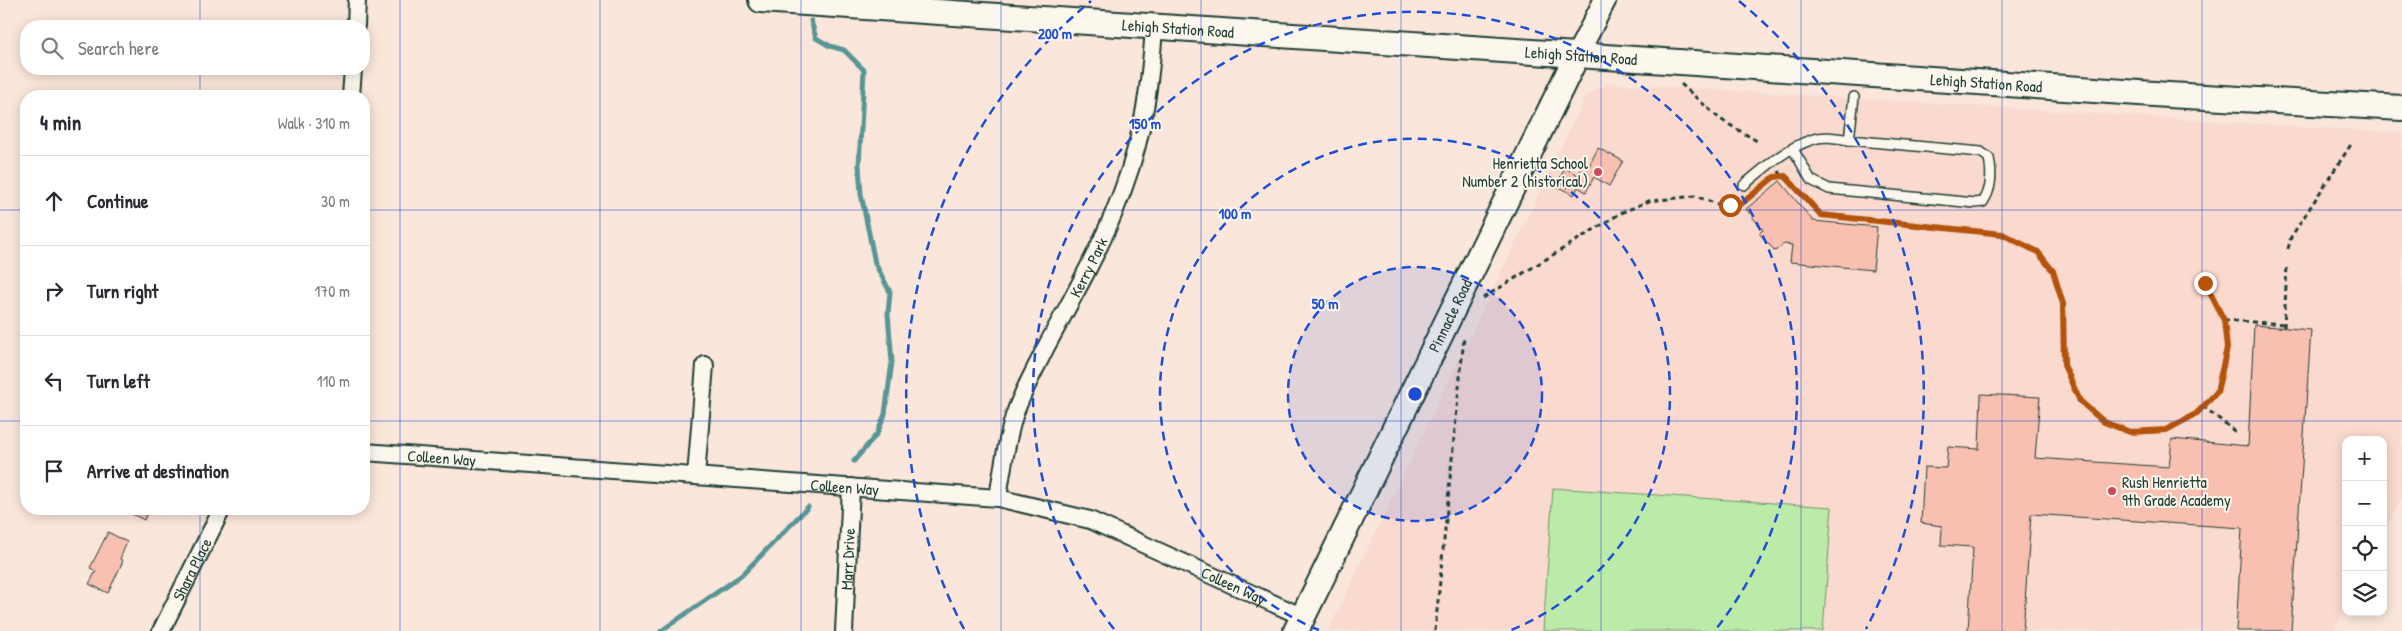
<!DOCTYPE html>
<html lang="en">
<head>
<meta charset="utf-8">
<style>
	body { margin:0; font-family:"Patrick Hand",sans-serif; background:#f7f7f7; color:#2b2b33 }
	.controls { position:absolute; right:15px; bottom:15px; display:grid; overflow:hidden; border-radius:10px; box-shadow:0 2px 12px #0003 }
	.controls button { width:45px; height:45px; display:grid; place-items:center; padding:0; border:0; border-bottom:1px solid #e1e1e2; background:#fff; color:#2b2b33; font:25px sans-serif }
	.stop { position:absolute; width:15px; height:15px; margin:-11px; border:4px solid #b45309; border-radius:50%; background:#fff }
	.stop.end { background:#b45309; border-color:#fff; box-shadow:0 1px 5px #0008 }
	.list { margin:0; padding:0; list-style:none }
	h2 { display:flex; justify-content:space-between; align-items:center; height:65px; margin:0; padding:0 20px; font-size:21px }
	h2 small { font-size:16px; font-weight:400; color:#7c7c81 }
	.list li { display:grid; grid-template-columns:32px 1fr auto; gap:15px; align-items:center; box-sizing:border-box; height:90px; padding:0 20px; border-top:1px solid #e1e1e2 }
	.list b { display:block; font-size:19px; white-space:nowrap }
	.list em { font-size:16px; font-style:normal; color:#7c7c81 }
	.icon { flex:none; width:28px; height:28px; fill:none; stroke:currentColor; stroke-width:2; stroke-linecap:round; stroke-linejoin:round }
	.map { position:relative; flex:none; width:2402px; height:631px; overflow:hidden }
	.search { position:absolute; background:#fff; box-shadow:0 2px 12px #0003; left:20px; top:20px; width:350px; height:55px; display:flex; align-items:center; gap:12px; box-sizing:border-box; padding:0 18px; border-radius:20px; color:#7c7c81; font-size:19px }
	.panel { position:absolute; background:#fff; box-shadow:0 2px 12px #0003; left:20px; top:90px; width:350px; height:425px; border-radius:20px }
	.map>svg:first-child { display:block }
</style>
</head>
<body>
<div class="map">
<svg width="2402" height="631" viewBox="0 0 2402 631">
	<rect width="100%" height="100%" fill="#fae6da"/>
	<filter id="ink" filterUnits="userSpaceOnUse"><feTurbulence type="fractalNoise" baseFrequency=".02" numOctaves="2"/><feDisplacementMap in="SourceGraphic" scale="10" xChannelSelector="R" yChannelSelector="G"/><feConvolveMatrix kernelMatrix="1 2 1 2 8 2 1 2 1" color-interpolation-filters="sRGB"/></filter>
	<g filter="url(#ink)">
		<path fill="#fadace" d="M1608 83 2402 133V498L2383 534V440H2346V608L2334 631H1328L1586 96Z"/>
		<path fill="#bbeaa9" stroke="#6d946e" d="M1553 488 1832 507 1823 631H1543Z"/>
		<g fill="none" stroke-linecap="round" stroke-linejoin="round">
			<g stroke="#599596" stroke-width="5">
				<path d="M811 21 816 38 830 46 844 50 864 70 859 166 861 194 875 263 890 292 888 314 892 362 885 414 877 434 854 461"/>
				<path d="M661 631 742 575 808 507"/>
			</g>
		</g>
		<g fill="#f9bfb1" stroke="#1f3d34">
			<path d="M1598 148 1623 161 1609 186 1594 177 1586 192 1578 187 1574 195 1556 186 1565 168 1578 175 1584 163 1589 166Z"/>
			<path d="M1780 181 1813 221 1877 227 1873 270 1790 262 1792 245 1784 244 1775 251 1759 233 1763 230 1746 209Z"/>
			<path d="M2254 325 2311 330 2291 631H2236L2242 528 2031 514 2023 631H1968L1973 547 1941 545 1942 526 1921 523 1924 467 1946 468 1948 447 1979 449 1981 394 2040 397 2035 458 2169 467 2172 439 2248 446Z"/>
			<path d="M125 509H149L144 520 124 510Z"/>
			<path d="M108 532 127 542 120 559 123 561 108 593 89 584 96 571 90 568Z"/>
		</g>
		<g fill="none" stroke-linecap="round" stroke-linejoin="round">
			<defs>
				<g id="service">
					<path d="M1793 149 1811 180 1829 189 1975 203 1983 202C1992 189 1992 173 1989 158L1981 152 1849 140"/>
					<path d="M1744 185C1763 169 1786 148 1811 140 1823 135 1837 138 1849 140L1854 97"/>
				</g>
				<g id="minor">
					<path d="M356 26 357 0"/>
					<path d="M351 96 353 69"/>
					<path id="s1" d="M364 452 998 498 1090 520 1303 617"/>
					<path d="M696 476 705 365"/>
					<path id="s2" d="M998 498C1002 470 1006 443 1014 416 1022 392 1035 370 1046 347 1069 304 1094 261 1113 215 1141 149 1149 99 1154 28"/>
					<path id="s3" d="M161 631 222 509"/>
					<path id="s4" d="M844 631 851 487"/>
				</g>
				<path id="tertiary" d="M1577 55 1605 0"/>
				<g id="secondary">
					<path id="s5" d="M761 0 2169 95 2402 108"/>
					<path id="s6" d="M1296 631 1577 55"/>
				</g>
			</defs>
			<use href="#service" stroke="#1f3d34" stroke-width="12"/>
			<use href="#minor" stroke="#1f3d34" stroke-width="20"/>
			<use href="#tertiary" stroke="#1f3d34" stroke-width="25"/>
			<use href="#secondary" stroke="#1f3d34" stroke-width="28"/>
			<g stroke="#1f3d34" stroke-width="3" stroke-dasharray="5 4" stroke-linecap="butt">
				<path d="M1681 84 1720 119 1757 141"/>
				<path d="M1779 171 1781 175 1788 178 1821 215 2003 234 2038 252 2053 271 2063 304 2064 365 2079 401 2105 422 2130 432 2166 430 2196 414 2217 392 2227 349 2224 320 2205 283"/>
				<path d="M2288 249 2291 237 2352 143"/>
				<path d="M1483 298 1621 213 1649 201 1695 196 1723 206 1730 205 1735 200 1741 204 1750 196"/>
				<path d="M2224 320 2284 324"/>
				<path d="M2284 327 2287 265"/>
				<path d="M2203 406 2238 434"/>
				<path d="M1435 631 1464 337"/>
			</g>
			<use href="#service" stroke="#fbf7ec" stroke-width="9"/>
			<use href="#minor" stroke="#fbf7ec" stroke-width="16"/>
			<use href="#tertiary" stroke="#fbf7ec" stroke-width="21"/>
			<use href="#secondary" stroke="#fbf7ec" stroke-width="24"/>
		</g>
	</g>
	<g fill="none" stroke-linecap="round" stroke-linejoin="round" filter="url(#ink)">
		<path stroke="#b45309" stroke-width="6" d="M1730 205 1735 200 1741 204 1774 177 1785 176 1821 215 2002 234 2038 252 2053 271 2063 304 2064 365 2080 401 2104 422 2130 432 2166 430 2196 414 2217 392 2227 348 2224 320 2205 283"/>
	</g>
	<path fill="none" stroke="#1d4ed8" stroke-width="1" stroke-opacity="0.55" d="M200 0V26M400 0V631M600 0V631M801 0V631M1001 0V631M1201 0V631M1401 0V631M1601 0V631M1801 0V631M2002 0V631M2202 0V631M200 69V96M0 210H26M364 210H2402M0 421H26M364 421H2402M200 509V631"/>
	<circle cx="1415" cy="394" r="127" fill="#1d4ed8" fill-opacity=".12"/>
	<g fill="none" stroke="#1d4ed8" stroke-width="2.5" stroke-dasharray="9 6">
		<circle cx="1415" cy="394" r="127"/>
		<path d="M1319 630A255 255 0 1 1 1511 630"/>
		<path d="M1114 629A382 382 0 1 1 1716 629"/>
		<path d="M964 629A509 509 0 0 1 1091 1M1739 1A509 509 0 0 1 1866 629"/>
	</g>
	<g fill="#d1495b" stroke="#fbf7ec" stroke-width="2">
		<circle cx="1598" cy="172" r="5"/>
		<circle cx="2112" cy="491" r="5"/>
	</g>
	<g text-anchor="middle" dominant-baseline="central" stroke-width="4" stroke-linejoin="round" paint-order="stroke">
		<g font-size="16" fill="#1f3d34" stroke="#fbf7ec">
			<text stroke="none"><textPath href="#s5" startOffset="418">Lehigh Station Road</textPath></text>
			<text stroke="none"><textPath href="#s5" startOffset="822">Lehigh Station Road</textPath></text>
			<text stroke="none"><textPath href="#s5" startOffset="1228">Lehigh Station Road</textPath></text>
			<text stroke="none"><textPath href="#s2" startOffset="250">Kerry Park</textPath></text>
			<text stroke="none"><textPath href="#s6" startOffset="351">Pinnacle Road</textPath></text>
			<text stroke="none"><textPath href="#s1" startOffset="78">Colleen Way</textPath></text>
			<text stroke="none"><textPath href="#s1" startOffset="482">Colleen Way</textPath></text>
			<text stroke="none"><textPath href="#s4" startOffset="72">Marr Drive</textPath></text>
			<text stroke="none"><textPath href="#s3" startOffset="69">Shara Place</textPath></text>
			<text stroke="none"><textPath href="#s1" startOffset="888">Colleen Way</textPath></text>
		</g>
		<g font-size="16" fill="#1f3d34" stroke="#fbf7ec" text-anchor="end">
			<text x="1588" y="163">Henrietta School<tspan x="1588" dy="18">Number 2 (historical)</tspan></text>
			<text x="2122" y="482" text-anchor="start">Rush Henrietta<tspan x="2122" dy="18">9th Grade Academy</tspan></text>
		</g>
	</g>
	<circle cx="1415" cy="394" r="8" fill="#1d4ed8" stroke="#fbf7ec" stroke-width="2.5"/>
	<g font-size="15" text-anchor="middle" font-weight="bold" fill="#1d4ed8" stroke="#fbf7ec" stroke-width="4" stroke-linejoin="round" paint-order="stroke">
		<text x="1055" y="39">200 m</text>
		<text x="1145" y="129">150 m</text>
		<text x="1235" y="219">100 m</text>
		<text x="1325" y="309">50 m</text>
	</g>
</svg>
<div class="controls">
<button>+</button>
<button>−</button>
<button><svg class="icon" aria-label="locate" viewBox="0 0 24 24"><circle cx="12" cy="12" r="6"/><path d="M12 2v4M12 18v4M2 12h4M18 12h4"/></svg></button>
<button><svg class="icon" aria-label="layers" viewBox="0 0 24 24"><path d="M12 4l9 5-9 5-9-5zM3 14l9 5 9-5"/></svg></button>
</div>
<div class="stop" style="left:1730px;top:205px"></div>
<div class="stop end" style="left:2205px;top:283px"></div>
<div class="search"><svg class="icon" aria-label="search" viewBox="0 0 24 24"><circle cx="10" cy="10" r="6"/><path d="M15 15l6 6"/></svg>Search here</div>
<section class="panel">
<h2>4 min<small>Walk · 310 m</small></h2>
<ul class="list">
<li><svg class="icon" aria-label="ahead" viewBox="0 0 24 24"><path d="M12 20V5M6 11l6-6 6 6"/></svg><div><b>Continue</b></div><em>30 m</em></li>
<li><svg class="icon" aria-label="right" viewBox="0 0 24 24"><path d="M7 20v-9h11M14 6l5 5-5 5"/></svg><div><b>Turn right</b></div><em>170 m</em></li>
<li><svg class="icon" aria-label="left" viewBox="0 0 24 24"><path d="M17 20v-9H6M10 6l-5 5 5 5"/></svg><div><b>Turn left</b></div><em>110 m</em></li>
<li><svg class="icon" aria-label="arrive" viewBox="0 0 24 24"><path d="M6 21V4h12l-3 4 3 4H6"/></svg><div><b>Arrive at destination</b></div></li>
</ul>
</section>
</div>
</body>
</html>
